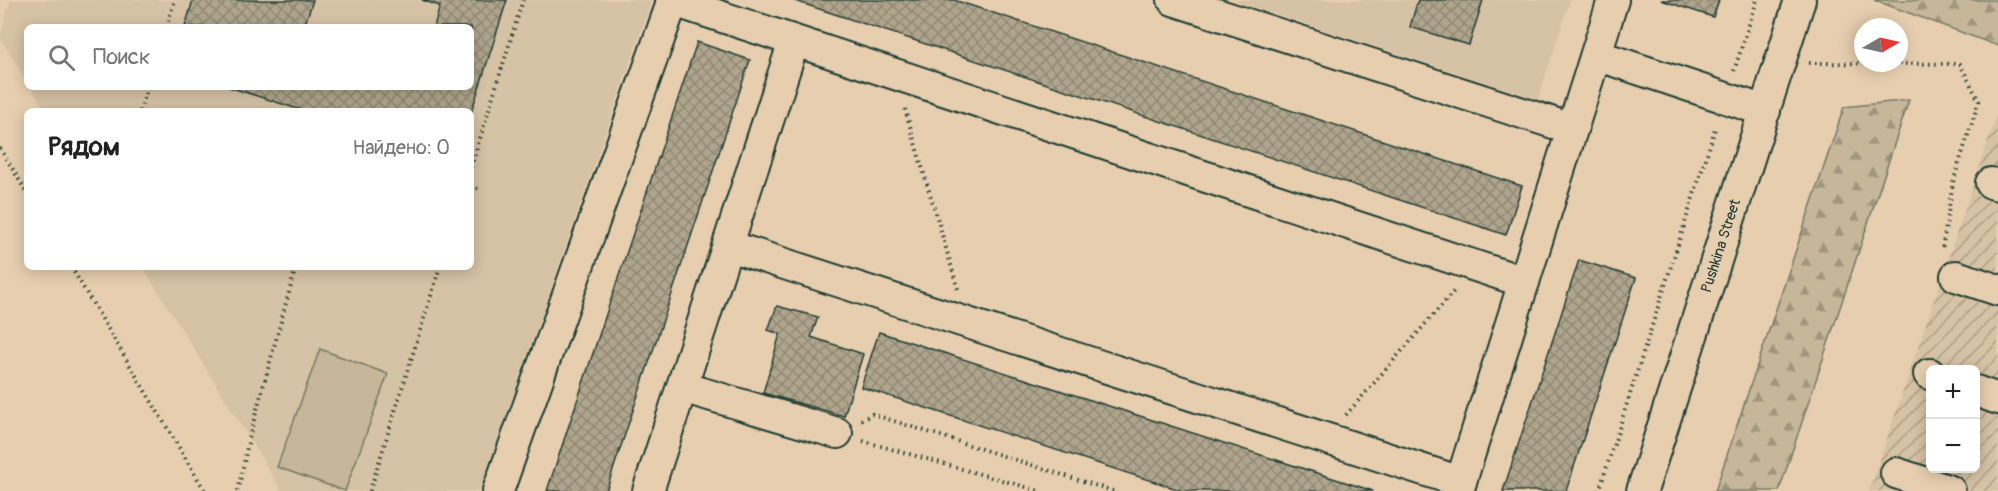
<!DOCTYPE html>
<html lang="ru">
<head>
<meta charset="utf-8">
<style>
	body { margin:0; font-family:Pangolin,sans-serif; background:#f2f2f2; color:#222 }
	.controls { position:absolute; right:18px; bottom:18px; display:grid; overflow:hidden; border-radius:9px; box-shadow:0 3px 15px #0003 }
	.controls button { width:54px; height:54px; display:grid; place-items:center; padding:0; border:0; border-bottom:2px solid #e0e0e0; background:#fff; color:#222; font:30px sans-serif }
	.compass { position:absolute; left:1854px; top:18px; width:54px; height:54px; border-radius:50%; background:#fff; box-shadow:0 3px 15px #0003; rotate:81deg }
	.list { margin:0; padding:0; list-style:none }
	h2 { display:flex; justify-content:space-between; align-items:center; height:78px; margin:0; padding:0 24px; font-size:26px }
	h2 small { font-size:20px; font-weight:400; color:#767676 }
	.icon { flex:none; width:33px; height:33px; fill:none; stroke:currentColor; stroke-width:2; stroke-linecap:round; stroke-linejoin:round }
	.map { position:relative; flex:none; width:1998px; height:491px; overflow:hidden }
	.search { position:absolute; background:#fff; box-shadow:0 3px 15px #0003; left:24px; top:24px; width:450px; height:66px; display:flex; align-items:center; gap:15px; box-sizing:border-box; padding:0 21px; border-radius:9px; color:#767676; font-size:22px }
	.panel { position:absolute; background:#fff; box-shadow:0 3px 15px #0003; left:24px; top:108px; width:450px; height:162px; border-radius:9px }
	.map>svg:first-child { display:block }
</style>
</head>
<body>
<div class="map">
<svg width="1998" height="491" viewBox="0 0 1998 491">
	<defs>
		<pattern id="industrial-furrows" width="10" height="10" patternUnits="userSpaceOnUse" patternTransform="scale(1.5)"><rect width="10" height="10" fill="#d6c2a4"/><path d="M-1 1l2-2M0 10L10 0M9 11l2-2" fill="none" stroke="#ad9f86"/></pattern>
		<pattern id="forest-firs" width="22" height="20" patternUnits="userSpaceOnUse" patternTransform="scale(1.5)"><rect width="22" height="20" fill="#c6b69a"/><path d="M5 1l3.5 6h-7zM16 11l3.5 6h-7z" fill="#a0957e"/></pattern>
		<pattern id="building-cross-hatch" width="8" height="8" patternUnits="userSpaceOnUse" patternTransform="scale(1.5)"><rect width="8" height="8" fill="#b0a58c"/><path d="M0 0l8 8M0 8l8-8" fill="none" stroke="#8f8873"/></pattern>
	</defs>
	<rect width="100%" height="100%" fill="#e7ceaf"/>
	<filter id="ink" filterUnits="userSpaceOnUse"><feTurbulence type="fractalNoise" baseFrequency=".0167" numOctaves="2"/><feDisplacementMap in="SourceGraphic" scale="12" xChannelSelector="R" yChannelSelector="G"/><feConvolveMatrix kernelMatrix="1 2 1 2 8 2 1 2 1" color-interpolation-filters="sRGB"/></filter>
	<g filter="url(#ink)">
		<g fill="#d6c2a4">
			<path d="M10 0H652L480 491H282L143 267H471V111H46L31 87H471V27H27V81L0 38Z"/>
			<path d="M1232 0H1570L1538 99Z"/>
		</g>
		<path fill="url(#industrial-furrows)" fill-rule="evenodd" d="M1998 112V491H1869ZM1930 370H1976V468H1930Z"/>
		<path fill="#c6b69a" stroke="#727a67" stroke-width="1.5" d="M320 349 388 374 345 491 277 467Z"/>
		<g fill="url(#forest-firs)" stroke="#727a67" stroke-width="1.5">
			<path d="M1874 0H1998V46Z"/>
			<path d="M1909 100 1779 491H1715L1844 107Z"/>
		</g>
		<g fill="url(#building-cross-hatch)" stroke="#1f3d34" stroke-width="1.5">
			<path d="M193 0H313L304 27H185Z"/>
			<path d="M422 0H507L471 113 304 111 229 87H403L413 90 414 87H471V27H434L440 6Z"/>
			<path d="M792 0H954L1522 186 1506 235Z"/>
			<path d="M1418 0H1483L1469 45 1410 27Z"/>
			<path d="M1661 0H1719L1713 17Z"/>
			<path d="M697 42 750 60 606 491H547Z"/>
			<path d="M1579 260 1636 278 1566 491H1503Z"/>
			<path d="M777 306 818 317 811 337 863 354 844 416 763 393 780 334 768 330Z"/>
			<path d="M879 332 1373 491H1183L861 387Z"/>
		</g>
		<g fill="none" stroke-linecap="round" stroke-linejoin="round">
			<defs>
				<g id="minor">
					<path d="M671 0 1524 282"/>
					<path d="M1173 0 1572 129"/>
					<path d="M1596 55 1765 111"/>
					<path d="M1991 183 1998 185"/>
					<path d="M729 246 1461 482"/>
					<path d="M1956 276 1998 290"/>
					<path d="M1929 374H1930"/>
					<path d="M682 387 837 433"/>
					<path d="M1976 391 1998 399"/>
					<path d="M1896 473 1950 491"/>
					<path d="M498 491 673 0"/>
					<path d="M648 491 794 41"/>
					<path d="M1458 491 1613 0"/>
					<path d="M1642 491 1800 0"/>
				</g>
			</defs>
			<use href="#minor" stroke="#1f3d34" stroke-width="34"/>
			<g stroke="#1f3d34" stroke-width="4" stroke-dasharray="1.5 4.5" stroke-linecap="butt">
				<path d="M166 27 175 0"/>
				<path d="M1809 63 1960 64 1979 101 1953 182 1942 250"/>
				<path d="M1734 71 1757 0"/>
				<path d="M905 109 958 289"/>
				<path d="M140 111 148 87"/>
				<path d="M0 148 27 193"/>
				<path d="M471 167 523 0"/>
				<path d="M471 186 480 189"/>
				<path d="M71 267 205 491"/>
				<path d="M1346 415 1455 290"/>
				<path d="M861 420 872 414 1113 491"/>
				<path d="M863 441 1040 491"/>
				<path d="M238 491 249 438 296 267"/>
				<path d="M370 491 440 267"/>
				<path d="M1599 491 1716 126"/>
			</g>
			<use href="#minor" stroke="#e7ceaf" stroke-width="30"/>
		</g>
	</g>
	<g text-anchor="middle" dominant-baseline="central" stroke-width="4.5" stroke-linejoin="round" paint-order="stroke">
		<g font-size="15" fill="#1f3d34" stroke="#e7ceaf">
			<text transform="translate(1721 246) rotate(-72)">Pushkina Street</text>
		</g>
	</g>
</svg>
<div class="controls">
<button>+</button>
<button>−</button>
</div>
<svg class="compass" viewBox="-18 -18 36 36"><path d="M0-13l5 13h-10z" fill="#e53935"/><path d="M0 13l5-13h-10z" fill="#767676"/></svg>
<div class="search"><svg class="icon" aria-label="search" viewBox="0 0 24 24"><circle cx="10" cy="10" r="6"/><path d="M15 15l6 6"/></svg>Поиск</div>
<section class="panel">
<h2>Рядом<small>Найдено: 0</small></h2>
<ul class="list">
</ul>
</section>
</div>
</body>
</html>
